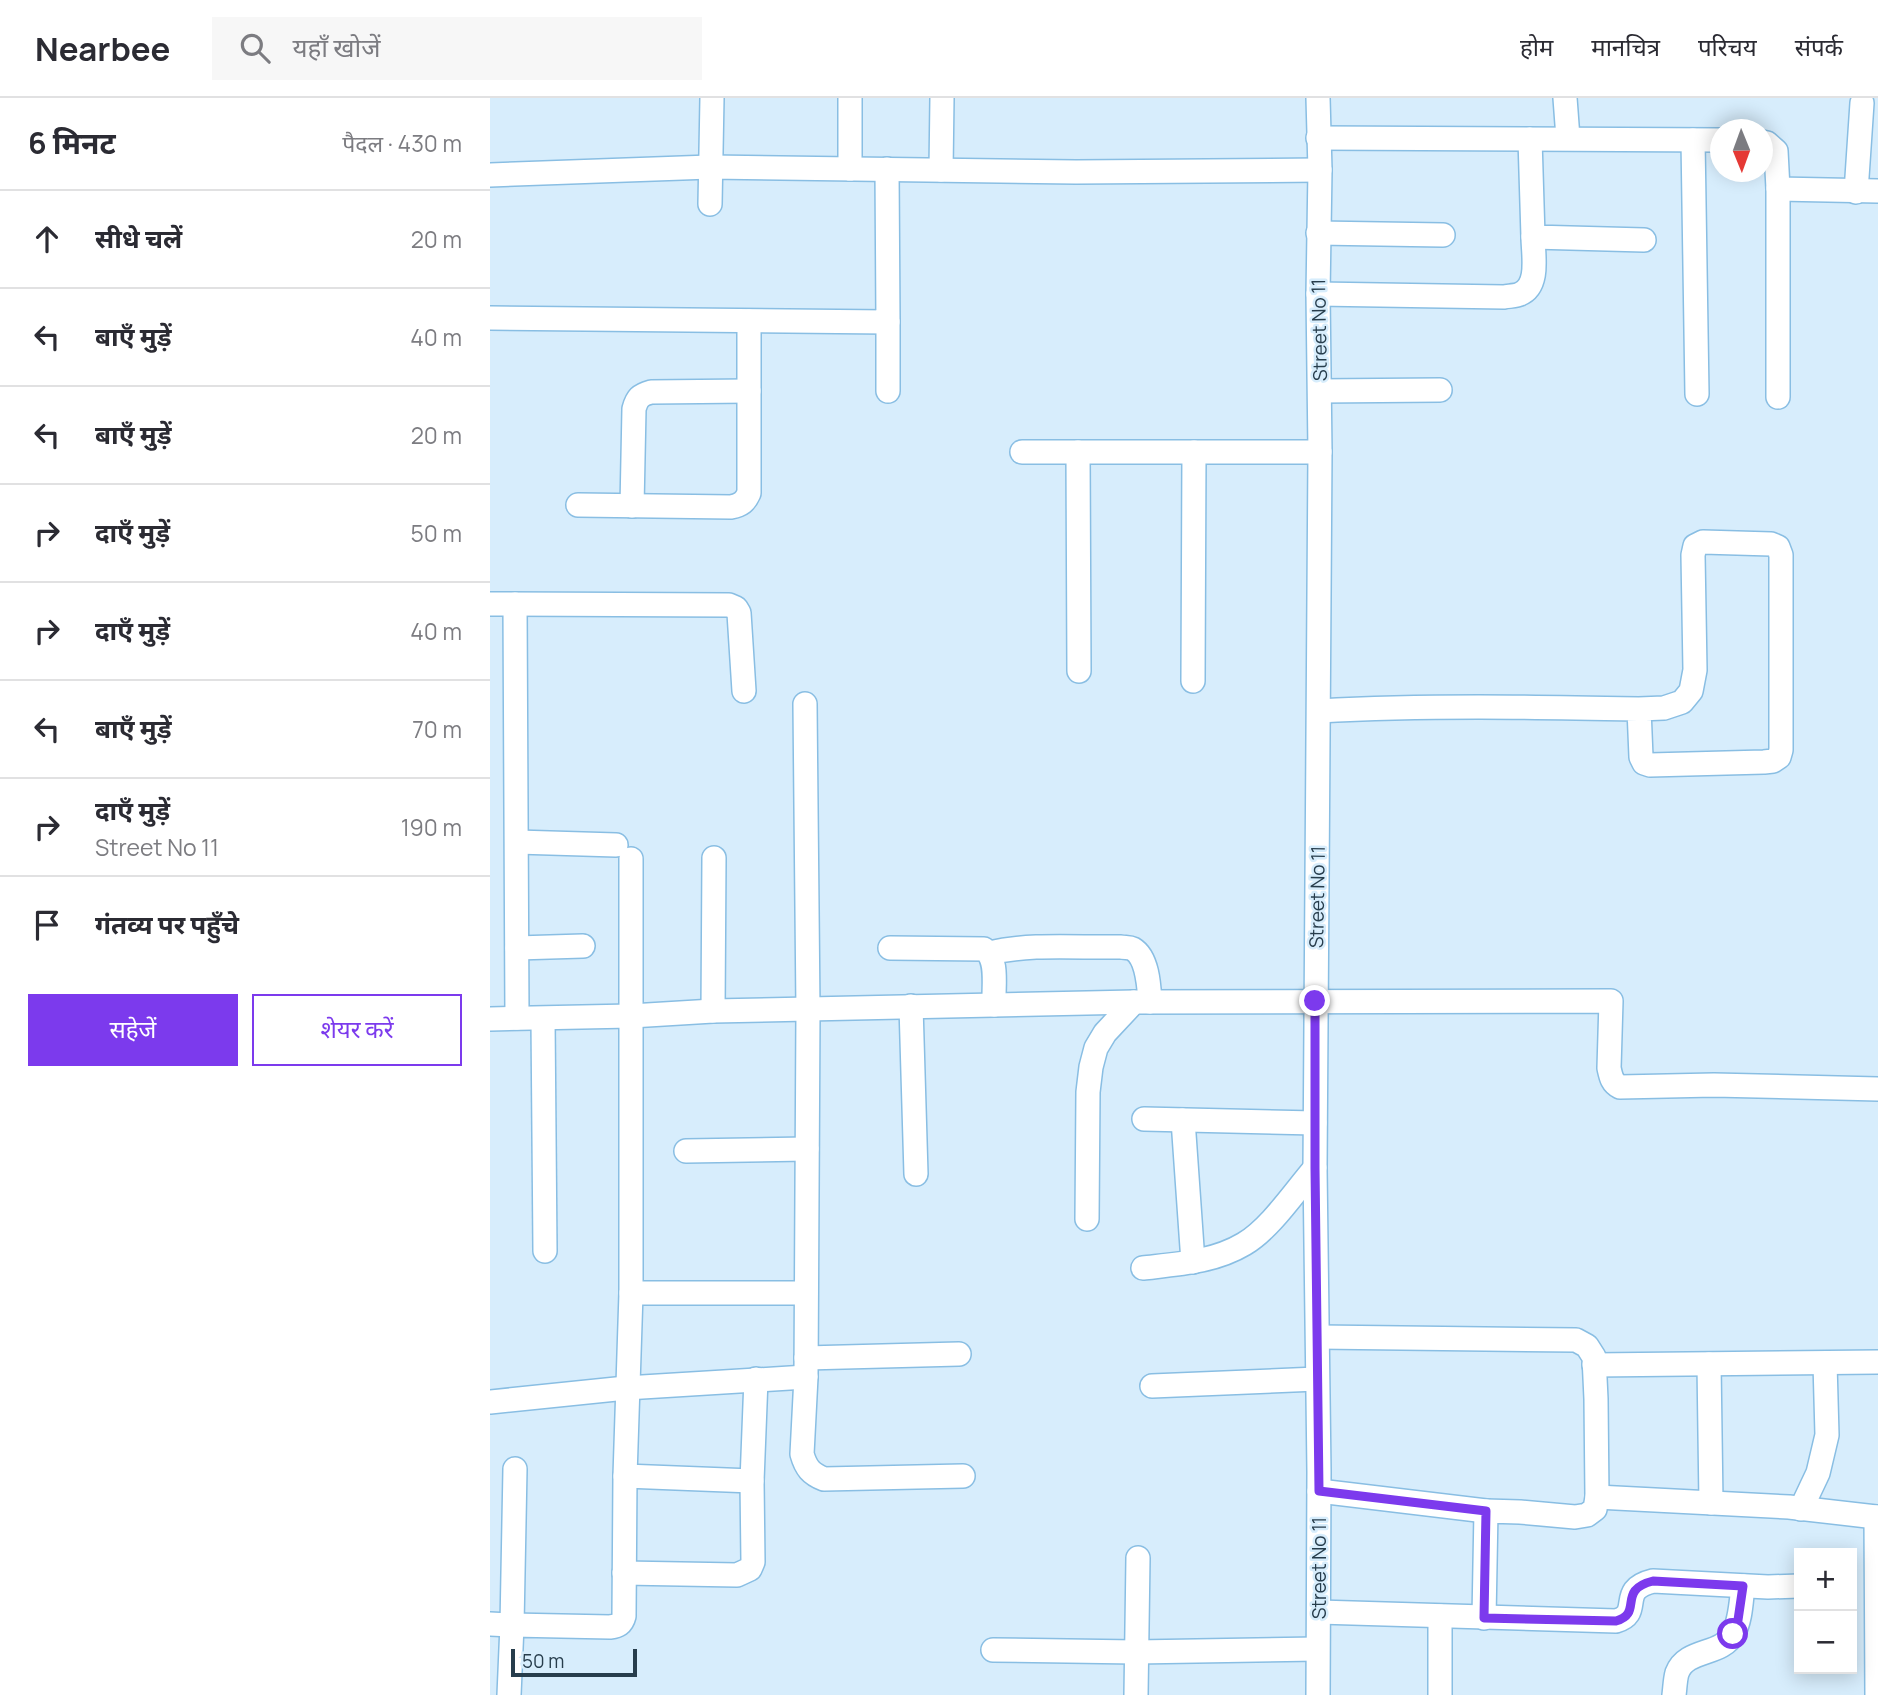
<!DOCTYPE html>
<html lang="hi">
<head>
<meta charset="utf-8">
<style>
	body { margin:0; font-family:Manrope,"Noto Sans Devanagari",sans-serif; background:#f7f7f7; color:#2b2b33 }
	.controls { position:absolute; right:21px; bottom:21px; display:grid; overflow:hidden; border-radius:0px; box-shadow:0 4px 18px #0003 }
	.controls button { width:63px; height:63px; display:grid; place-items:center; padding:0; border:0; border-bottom:2px solid #e1e1e2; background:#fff; color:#2b2b33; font:35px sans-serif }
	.compass { position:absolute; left:1220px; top:21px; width:63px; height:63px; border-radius:50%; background:#fff; box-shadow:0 4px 18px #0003; rotate:179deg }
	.scale { position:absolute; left:21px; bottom:18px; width:126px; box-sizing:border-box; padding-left:7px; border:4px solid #273d4c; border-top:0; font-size:19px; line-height:24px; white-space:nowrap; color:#273d4c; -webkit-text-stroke:5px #d7edfc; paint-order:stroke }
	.stop { position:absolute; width:21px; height:21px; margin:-16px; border:5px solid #7c3aed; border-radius:50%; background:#fff }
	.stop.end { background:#7c3aed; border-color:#fff; box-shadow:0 2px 7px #0008 }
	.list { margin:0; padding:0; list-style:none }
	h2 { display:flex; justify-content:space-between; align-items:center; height:91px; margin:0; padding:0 28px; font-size:30px }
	h2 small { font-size:23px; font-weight:400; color:#7c7c81 }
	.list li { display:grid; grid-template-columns:46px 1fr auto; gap:21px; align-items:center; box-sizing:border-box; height:98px; padding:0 28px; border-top:2px solid #e1e1e2 }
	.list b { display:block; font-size:26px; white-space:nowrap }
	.list p { margin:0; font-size:23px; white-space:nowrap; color:#7c7c81 }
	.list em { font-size:23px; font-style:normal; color:#7c7c81 }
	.actions { display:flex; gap:14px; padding:21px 28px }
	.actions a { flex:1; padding:16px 0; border:2px solid #7c3aed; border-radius:0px; text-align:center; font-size:24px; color:#7c3aed }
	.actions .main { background:#7c3aed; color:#fff }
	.icon { flex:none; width:38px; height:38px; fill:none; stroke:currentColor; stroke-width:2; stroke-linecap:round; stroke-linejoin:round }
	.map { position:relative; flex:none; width:1388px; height:1597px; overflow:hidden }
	header { display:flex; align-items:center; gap:42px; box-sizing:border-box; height:98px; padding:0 35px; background:#fff; border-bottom:2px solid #e1e1e2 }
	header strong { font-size:33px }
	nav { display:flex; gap:38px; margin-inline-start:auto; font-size:24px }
	.search { width:490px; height:63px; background:#f7f7f7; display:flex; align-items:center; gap:18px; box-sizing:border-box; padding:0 24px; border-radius:0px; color:#7c7c81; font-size:26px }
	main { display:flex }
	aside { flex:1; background:#fff }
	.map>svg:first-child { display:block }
</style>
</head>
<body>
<header>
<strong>Nearbee</strong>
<div class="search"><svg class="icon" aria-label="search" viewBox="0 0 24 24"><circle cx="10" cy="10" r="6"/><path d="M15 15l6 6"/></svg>यहाँ खोजें</div>
<nav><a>होम</a><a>मानचित्र</a><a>परिचय</a><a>संपर्क</a></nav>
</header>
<main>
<aside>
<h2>6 मिनट<small>पैदल · 430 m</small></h2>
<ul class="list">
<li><svg class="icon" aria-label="ahead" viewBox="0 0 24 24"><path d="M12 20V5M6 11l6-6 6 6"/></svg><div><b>सीधे चलें</b></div><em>20 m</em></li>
<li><svg class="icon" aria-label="left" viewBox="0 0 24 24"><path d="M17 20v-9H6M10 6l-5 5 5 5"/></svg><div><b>बाएँ मुड़ें</b></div><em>40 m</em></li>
<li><svg class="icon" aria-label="left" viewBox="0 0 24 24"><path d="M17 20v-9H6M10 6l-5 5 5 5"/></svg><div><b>बाएँ मुड़ें</b></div><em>20 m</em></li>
<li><svg class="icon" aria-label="right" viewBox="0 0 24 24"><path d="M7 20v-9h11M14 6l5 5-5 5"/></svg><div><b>दाएँ मुड़ें</b></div><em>50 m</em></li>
<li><svg class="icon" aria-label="right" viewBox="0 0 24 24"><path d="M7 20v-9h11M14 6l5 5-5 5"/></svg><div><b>दाएँ मुड़ें</b></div><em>40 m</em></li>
<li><svg class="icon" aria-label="left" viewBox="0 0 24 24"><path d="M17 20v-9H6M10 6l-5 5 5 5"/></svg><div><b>बाएँ मुड़ें</b></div><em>70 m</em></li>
<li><svg class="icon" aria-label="right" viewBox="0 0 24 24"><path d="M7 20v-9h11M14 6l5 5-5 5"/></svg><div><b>दाएँ मुड़ें</b><p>Street No 11</p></div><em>190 m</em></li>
<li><svg class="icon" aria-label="arrive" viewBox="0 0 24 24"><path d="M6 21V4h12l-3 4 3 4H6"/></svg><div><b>गंतव्य पर पहुँचे</b></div></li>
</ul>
<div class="actions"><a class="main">सहेजें</a><a>शेयर करें</a></div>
</aside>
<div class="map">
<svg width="1388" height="1597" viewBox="0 0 1388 1597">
	<rect width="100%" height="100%" fill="#d7edfc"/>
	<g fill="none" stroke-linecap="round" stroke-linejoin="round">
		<defs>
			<g id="minor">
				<path d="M1075 0 1078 40"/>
				<path d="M828 40 1230 42"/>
				<path d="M1040 41 1043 139 1154 142"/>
				<path d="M1203 42 1207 296"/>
				<path d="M1272 44 1277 45 1286 53 1288 91 1388 93"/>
				<path d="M360 71V0"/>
				<path d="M451 72 452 0"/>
				<path d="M0 77 220 69 586 74 830 72"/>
				<path d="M1288 91V299"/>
				<path d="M1366 94 1372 5"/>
				<path d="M220 106 222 0"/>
				<path d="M828 135 953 137"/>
				<path d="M828 196 1014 199C1019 198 1026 198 1030 196 1050 188 1043 156 1043 139"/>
				<path d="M0 220 398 224 397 71"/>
				<path d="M398 224V293"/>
				<path d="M830 293 950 292"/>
				<path d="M532 354H830"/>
				<path d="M588 354 589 573"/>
				<path d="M88 407 241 409C251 407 255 404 259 395V223"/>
				<path d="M142 408 144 311C147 300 150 297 161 294L259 293"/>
				<path d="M0 506 239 507 246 510 249 515 254 593"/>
				<path d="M25 506 27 920"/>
				<path d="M703 583 704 354"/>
				<path d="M315 606 318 912 316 1279 312 1356C316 1370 321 1376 334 1381L473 1378"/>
				<path d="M829 613C936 607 1042 609 1149 611L1174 610 1192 604 1201 593 1205 572 1203 457 1205 448 1213 444 1281 446 1288 449 1291 457V652L1289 659 1283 663 1274 664 1160 667 1154 665 1151 659 1149 611"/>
				<path d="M27 744 126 747"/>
				<path d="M27 850 93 848"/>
				<path d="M400 850 494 851C509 861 503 890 504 907"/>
				<path d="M500 855C541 845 589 850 631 849 635 850 639 849 643 851 658 860 659 889 660 904"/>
				<path d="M421 908 426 1076"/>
				<path d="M223 913 224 760"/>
				<path d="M0 921 141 918 223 913 644 904 1121 903 1119 970C1121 979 1122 985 1130 989L1224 987 1388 991"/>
				<path d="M53 921 55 1153"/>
				<path d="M654 1021 825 1025"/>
				<path d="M693 1022 703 1164"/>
				<path d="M196 1053 317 1051"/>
				<path d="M597 1121 598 994 601 969 606 950 615 935 644 904"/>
				<path d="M653 1170C688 1166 724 1164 754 1146 780 1131 805 1093 825 1070"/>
				<path d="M141 1195H316"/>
				<path d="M828 1239 1086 1242 1097 1248 1104 1259 1106 1301 1107 1399 1105 1411 1097 1417 1085 1419 1030 1414 996 1413 994 1520"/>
				<path d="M316 1260 469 1256"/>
				<path d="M1219 1266 1221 1405"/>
				<path d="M1104 1267 1388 1264"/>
				<path d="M662 1288 827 1281"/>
				<path d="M0 1304 136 1290 316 1279"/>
				<path d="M135 1378 262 1383"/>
				<path d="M829 1393 996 1413"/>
				<path d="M1107 1399 1299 1409 1386 1419"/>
				<path d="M1311 1411 1328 1375 1337 1337 1335 1265"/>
				<path d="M134 1475 247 1477 260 1471 263 1464 262 1383 266 1281"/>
				<path d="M829 1514 1126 1523C1154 1515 1126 1492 1163 1483L1278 1489 1309 1488"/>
				<path d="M0 1526 22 1527 25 1371"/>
				<path d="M503 1552 646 1554 827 1551"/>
				<path d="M19 1597 22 1527 120 1529C128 1528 132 1526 134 1518L135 1378 141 1195V761"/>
				<path d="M646 1597 648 1460"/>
				<path d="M828 1597 829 1374 825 1070 830 354 828 196 830 72 828 0"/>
				<path d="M950 1597V1518"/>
				<path d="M1184 1597C1185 1590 1185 1582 1187 1575 1196 1550 1232 1558 1243 1536 1251 1522 1251 1503 1253 1488"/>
				<path d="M1387 1597 1386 1419H1388"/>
			</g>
		</defs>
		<use href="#minor" stroke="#89bee3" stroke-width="26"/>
		<use href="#minor" stroke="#fff" stroke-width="23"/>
	</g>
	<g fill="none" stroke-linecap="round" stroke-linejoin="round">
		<path stroke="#7c3aed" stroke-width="9" d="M825 903V1070L829 1393 996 1413 994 1520 1126 1523C1154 1515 1126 1492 1163 1483L1253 1488 1248 1522 1243 1536"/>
	</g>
	<g text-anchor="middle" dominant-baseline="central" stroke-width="5" stroke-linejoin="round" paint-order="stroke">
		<g font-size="19" fill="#273d4c" stroke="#d7edfc">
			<text transform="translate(829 232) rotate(-91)">Street No 11</text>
			<text transform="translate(827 799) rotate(-89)">Street No 11</text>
			<text transform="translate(829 1470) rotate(-90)">Street No 11</text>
		</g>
	</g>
</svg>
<div class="controls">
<button>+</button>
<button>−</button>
</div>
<svg class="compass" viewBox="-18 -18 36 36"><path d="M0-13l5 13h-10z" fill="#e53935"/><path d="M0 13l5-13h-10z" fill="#7c7c81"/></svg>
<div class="scale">50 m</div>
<div class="stop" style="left:1243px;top:1536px"></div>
<div class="stop end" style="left:825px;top:903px"></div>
</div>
</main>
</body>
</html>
